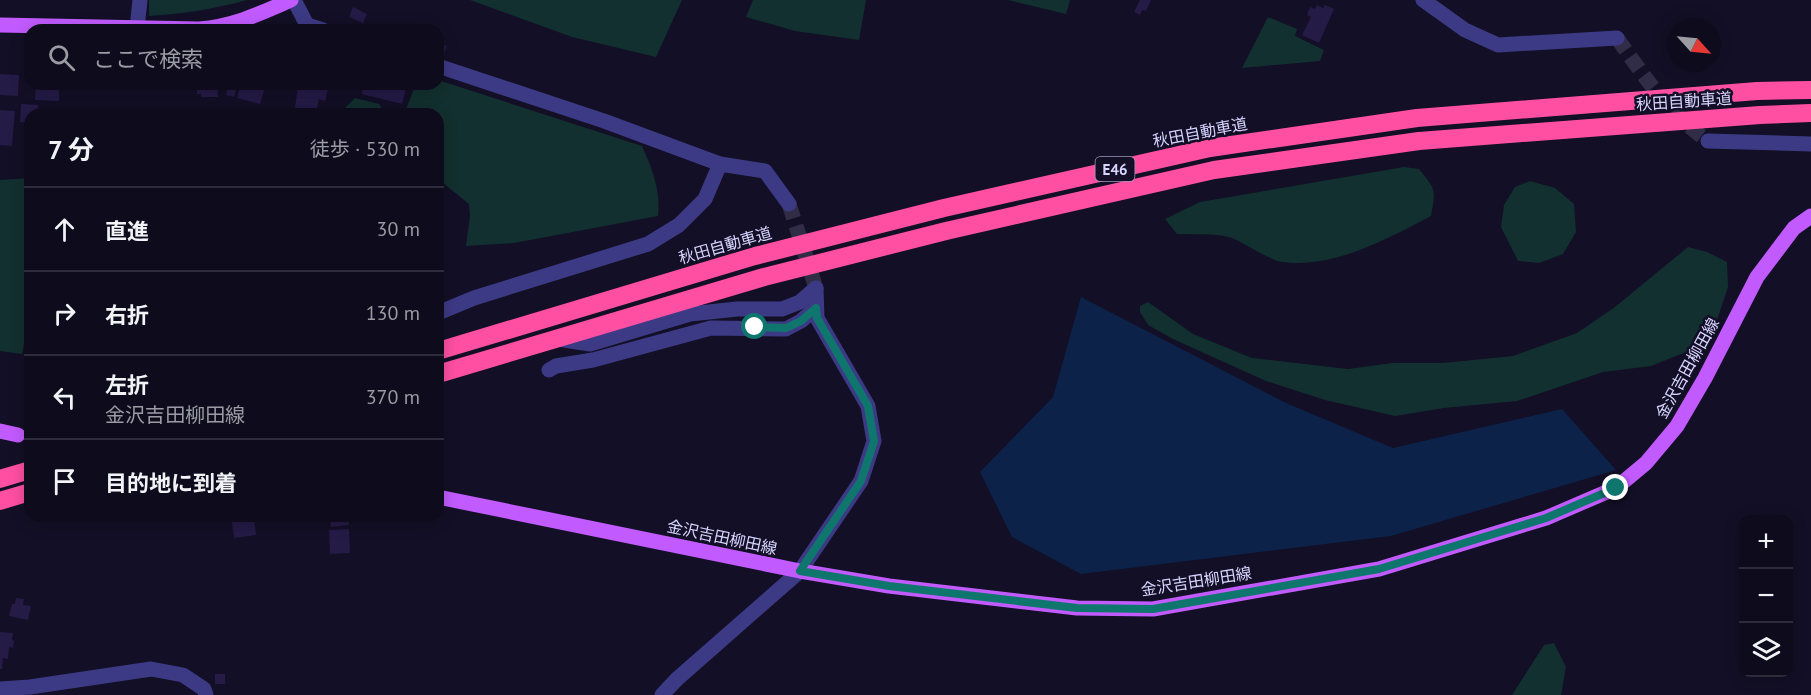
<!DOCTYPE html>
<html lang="ja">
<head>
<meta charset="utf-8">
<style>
	body { margin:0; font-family:"PT Sans","Noto Sans JP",sans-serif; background:#1c1929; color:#f1f3f6 }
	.controls { position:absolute; right:18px; bottom:18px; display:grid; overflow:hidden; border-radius:12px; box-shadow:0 3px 15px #0003 }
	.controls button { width:54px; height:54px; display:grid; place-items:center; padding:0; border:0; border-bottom:2px solid #2e2b3b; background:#0e0b1c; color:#f1f3f6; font:30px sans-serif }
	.compass { position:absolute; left:1667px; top:18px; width:54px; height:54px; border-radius:50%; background:#0e0b1c; box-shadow:0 3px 15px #0003; rotate:117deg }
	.stop { position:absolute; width:18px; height:18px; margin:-14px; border:4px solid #0f766e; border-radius:50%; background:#fff }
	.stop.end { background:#0f766e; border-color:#fff; box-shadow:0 2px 6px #0008 }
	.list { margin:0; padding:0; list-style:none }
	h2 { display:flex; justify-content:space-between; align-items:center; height:78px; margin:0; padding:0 24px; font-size:26px }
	h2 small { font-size:20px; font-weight:400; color:#9b9ba3 }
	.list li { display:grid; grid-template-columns:39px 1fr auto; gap:18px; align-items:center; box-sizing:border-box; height:84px; padding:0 24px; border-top:2px solid #2e2b3b }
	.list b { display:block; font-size:22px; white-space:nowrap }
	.list p { margin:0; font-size:20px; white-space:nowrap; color:#9b9ba3 }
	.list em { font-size:20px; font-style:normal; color:#9b9ba3 }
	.icon { flex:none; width:33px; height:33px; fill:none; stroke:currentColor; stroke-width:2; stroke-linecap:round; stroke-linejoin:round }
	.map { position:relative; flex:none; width:1811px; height:695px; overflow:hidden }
	.search { position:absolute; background:#0e0b1c; box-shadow:0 3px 15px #0003; left:24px; top:24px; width:420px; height:66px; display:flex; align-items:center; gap:15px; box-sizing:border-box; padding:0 21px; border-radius:18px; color:#9b9ba3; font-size:22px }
	.panel { position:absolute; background:#0e0b1c; box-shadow:0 3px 15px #0003; left:24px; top:108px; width:420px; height:414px; border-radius:18px }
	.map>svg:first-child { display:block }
</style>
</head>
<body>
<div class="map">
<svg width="1811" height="695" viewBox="0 0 1811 695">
	<rect width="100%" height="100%" fill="#130f26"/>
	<g fill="#12302f">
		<path d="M149 0H247C214 9 182 14 149 16Z"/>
		<path d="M470 0H682L656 57 572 37Z"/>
		<path d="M753 0H866L859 40 795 31 746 17Z"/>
		<path d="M1008 0H1070L1066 14Z"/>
		<path d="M1268 17 1297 29 1295 36 1324 50 1320 61 1242 68Z"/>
		<path d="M438 80 642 146C652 168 661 191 658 216L514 243 466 246 470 216 469 204 438 179V114H404L416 84H438Z"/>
		<path d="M355 98 379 104 385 114H339Z"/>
		<path d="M1404 167 1419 169C1436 190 1436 189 1431 216 1389 238 1333 269 1283 262 1268 260 1247 244 1232 238 1219 233 1192 235 1177 234L1165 219 1200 202Z"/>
		<path d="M30 178V318L22 354 0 351V180Z"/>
		<path d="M1530 181 1555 188 1574 204 1576 232 1563 254 1539 263 1518 261 1501 227 1504 205 1515 187Z"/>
		<path d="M1688 247 1707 252 1727 262 1728 287 1716 323 1691 350 1651 366 1603 372 1517 401 1444 408 1395 416 1325 400 1266 381 1173 339 1148 325 1140 312V306L1148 302 1193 334 1252 358 1348 369 1393 363H1443L1513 356 1577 333 1615 307Z"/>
		<path d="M1554 643 1566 667 1561 695H1512L1544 645Z"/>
	</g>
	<path fill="#0c2248" d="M1081 297 1286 403 1393 448 1562 409 1616 470 1391 536 1081 574 1012 537 980 472 1053 397Z"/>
	<g fill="#241b47">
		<path d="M1140 0H1151L1146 11 1142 10 1140 15 1134 12Z"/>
		<path d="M1317 5 1323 8 1325 5 1334 9 1319 43 1302 35 1311 17 1307 15 1310 7 1315 9Z"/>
		<path d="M353 7 367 14 363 23 349 17Z"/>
		<path d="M438 43 447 46 442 59 438 57Z"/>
		<path d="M0 74 19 75 18 96 0 95Z"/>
		<path d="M36 84H59V101L35 100Z"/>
		<path d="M197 84H217L218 97H201V94H197Z"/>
		<path d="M229 84H238L234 97 226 95Z"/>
		<path d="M241 84H266L260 104 237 98Z"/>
		<path d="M301 84 329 85 325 101 319 99 316 113 295 108 298 85 301 86Z"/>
		<path d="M363 84H407L402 104 362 94Z"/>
		<path d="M21 104 38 105V108H41V114H30V123L20 122Z"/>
		<path d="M0 110 15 111 12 146 0 145Z"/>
		<path d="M231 516H254L256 535 234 538Z"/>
		<path d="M333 516H348L349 525 331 527 330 519 333 518Z"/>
		<path d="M349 529 350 553 330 554 329 530Z"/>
		<path d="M16 598 24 599 23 605 31 606 28 620 9 616 12 604H15Z"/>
		<path d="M0 632 13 633 12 640 14 641 13 648 9 647 8 659 3 658 2 669H0Z"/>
		<rect x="215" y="674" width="10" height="10"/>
	</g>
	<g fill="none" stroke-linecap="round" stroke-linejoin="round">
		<g stroke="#312d47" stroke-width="15" stroke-dasharray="15 8" stroke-linecap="butt">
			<path d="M1617 38C1644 76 1669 114 1708 141"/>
			<path d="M789 204 816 288"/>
		</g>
		<g stroke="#3d3a85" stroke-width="15">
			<path d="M294 0 307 25 323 30"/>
			<path d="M1423 0 1465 30 1498 45 1617 38"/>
			<path d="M137 28 140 0"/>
			<path d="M438 66 604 121 720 164 765 171 789 204"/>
			<path d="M1708 141 1811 144"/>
			<path d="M438 313 474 298 648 244 679 225 705 199 720 164"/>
			<path d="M558 339 590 344 690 314 737 309H782L800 302 816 288"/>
			<path d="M549 370 556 366 593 360 711 328 786 329 801 321 816 308"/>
			<path d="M0 689 30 687 151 669 183 675 204 689 206 695"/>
			<path d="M662 695 677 679 800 571 861 481 874 441 868 406 817 318 816 288"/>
		</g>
		<g stroke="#c25bff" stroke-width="15">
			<path d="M0 25 199 29C234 26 259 14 291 0"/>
			<path d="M0 431 18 435"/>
			<path d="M438 497 800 571 889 586 1077 608 1153 609 1379 569 1546 518 1616 488 1646 463 1677 426 1705 378 1757 277 1794 228 1811 216"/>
		</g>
		<g stroke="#ff4fa3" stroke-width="18">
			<path d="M438 351 755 256 944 208 1210 148 1417 118 1757 91 1811 90"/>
			<path d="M438 374 764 277 946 231 1214 170 1419 141 1760 115 1811 113"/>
			<path d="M0 479 30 470"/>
			<path d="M0 501 30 492"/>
		</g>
	</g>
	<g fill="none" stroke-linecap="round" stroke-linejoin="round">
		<path stroke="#0f766e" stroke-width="8" d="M755 327 786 328 801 321 816 308 817 318 868 406 874 441 861 481 800 571 889 586 1077 608 1153 609 1379 569 1546 518 1616 488"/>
	</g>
	<g text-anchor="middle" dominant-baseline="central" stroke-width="5" stroke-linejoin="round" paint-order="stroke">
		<rect fill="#130f26" stroke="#9e99be" stroke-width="1.5" x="1095.5" y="157" width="39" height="24" rx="4.5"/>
		<g font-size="15" font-weight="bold" fill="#d9d4ff">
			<text x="1115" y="169">E46</text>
		</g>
		<g font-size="16" fill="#d9d4ff" stroke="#130f26">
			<text transform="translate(1684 101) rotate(-4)">秋田自動車道</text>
			<text transform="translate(1200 132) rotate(-11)">秋田自動車道</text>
			<text transform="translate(725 245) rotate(-16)">秋田自動車道</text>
			<text transform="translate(1687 368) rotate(-61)">金沢吉田柳田線</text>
			<text transform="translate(722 537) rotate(12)">金沢吉田柳田線</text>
			<text transform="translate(1196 581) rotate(-9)">金沢吉田柳田線</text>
		</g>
	</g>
</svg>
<div class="controls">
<button>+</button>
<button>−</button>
<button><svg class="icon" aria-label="layers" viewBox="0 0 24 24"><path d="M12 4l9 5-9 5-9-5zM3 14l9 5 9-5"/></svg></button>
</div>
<svg class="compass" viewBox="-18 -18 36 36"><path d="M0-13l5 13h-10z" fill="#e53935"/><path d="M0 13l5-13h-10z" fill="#9b9ba3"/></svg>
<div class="stop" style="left:755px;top:327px"></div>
<div class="stop end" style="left:1616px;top:488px"></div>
<div class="search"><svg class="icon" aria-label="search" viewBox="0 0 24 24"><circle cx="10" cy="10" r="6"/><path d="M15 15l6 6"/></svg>ここで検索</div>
<section class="panel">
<h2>7 分<small>徒歩 · 530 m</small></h2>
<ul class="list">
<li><svg class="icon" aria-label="ahead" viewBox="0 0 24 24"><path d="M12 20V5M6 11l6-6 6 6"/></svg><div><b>直進</b></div><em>30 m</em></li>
<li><svg class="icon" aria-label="right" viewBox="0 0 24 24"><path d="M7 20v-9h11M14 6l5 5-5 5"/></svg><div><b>右折</b></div><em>130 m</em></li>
<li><svg class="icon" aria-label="left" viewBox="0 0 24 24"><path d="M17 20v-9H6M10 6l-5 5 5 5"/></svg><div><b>左折</b><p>金沢吉田柳田線</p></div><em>370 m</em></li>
<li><svg class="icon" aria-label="arrive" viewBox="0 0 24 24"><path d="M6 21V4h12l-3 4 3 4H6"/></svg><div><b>目的地に到着</b></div></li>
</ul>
</section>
</div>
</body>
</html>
